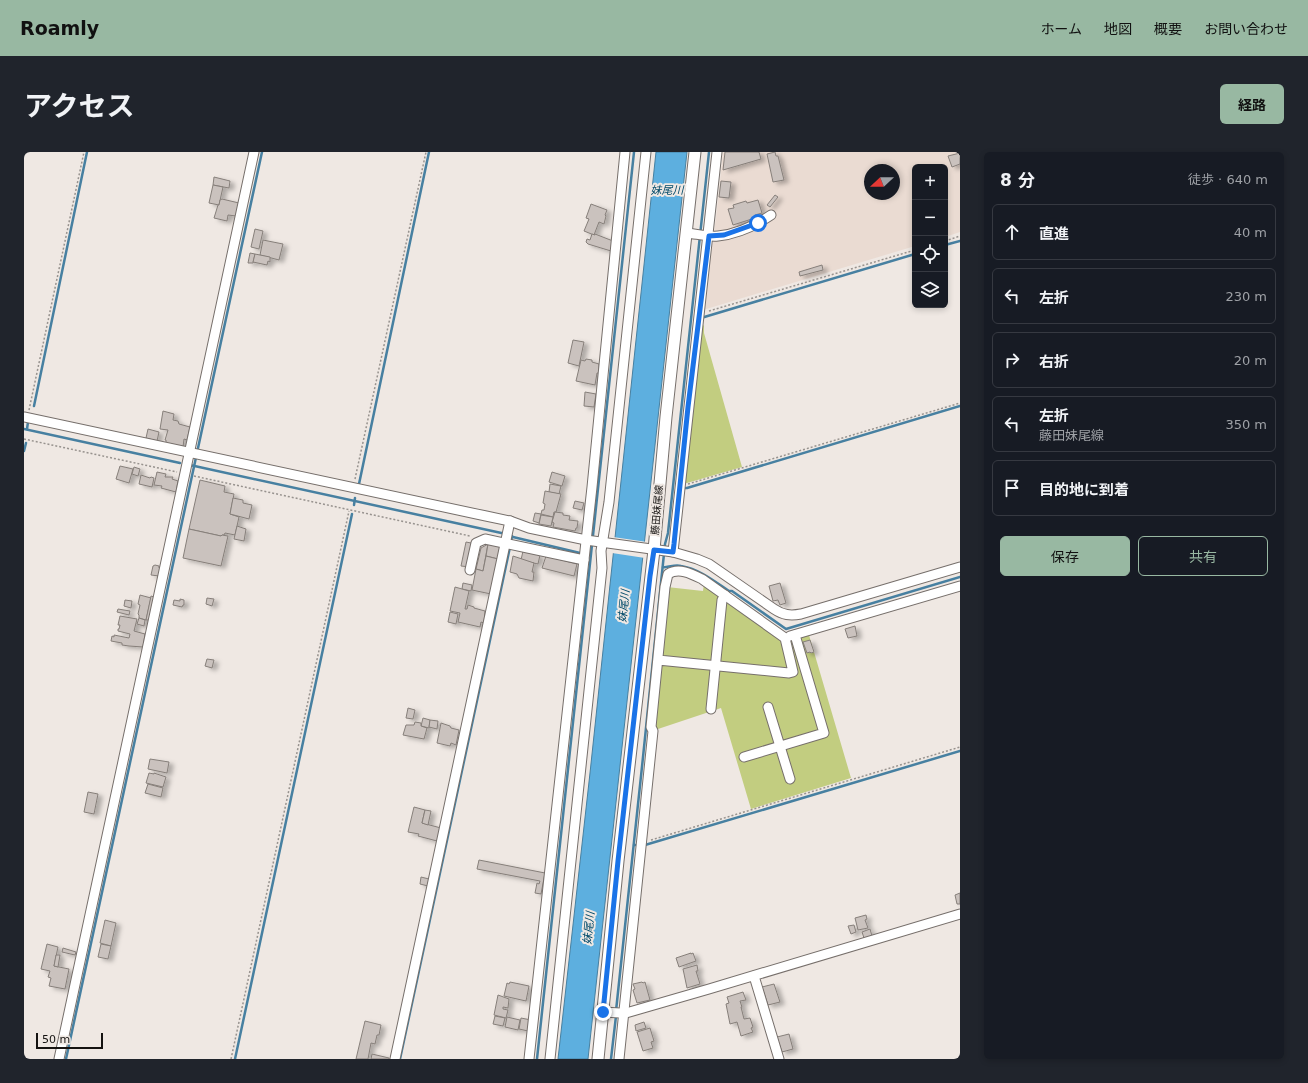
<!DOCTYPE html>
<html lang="ja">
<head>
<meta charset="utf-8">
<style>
	body { margin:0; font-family:"DejaVu Sans","Noto Sans JP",sans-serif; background:#20242c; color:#f1f3f6 }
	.controls { position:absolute; right:12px; top:12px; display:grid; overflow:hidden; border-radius:6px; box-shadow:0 2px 6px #0003 }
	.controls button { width:36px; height:36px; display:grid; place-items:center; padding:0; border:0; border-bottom:1px solid #363941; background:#171b24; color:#f1f3f6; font:20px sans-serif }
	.compass { position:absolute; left:840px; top:12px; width:36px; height:36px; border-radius:50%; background:#171b24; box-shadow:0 2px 6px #0003; rotate:248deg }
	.scale { position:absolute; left:12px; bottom:10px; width:67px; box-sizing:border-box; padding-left:4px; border:2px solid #151311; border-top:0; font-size:11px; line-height:14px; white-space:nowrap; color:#151311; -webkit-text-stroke:3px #efe8e3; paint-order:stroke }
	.stop { position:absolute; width:12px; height:12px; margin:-9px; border:3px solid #1a73e8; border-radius:50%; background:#fff }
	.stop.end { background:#1a73e8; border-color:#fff; box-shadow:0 1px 4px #0008 }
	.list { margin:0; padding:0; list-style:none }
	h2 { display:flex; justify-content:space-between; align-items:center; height:52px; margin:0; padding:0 16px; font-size:17px }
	h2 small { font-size:13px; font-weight:400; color:#9ea1a6 }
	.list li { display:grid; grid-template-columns:26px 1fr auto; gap:12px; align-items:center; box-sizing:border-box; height:56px; margin:0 8px 8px; padding:0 8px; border:1px solid #363941; border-radius:6px }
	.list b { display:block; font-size:15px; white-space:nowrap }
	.list p { margin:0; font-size:13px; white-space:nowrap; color:#9ea1a6 }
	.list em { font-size:13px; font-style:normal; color:#9ea1a6 }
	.actions { display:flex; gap:8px; padding:12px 16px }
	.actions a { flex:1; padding:9px 0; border:1px solid #98b8a2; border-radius:6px; text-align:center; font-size:14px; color:#98b8a2 }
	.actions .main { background:#98b8a2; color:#111 }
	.icon { flex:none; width:22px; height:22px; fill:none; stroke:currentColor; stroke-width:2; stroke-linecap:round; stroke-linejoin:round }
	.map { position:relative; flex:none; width:936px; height:907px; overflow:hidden; border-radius:6px }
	header { display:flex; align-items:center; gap:24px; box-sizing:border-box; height:56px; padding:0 20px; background:#98b8a2; color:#111 }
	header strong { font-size:19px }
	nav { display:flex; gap:22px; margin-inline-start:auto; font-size:14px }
	.intro { display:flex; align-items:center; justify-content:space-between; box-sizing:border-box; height:96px; padding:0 24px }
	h1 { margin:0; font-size:28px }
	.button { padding:10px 18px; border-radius:6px; background:#98b8a2; color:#111; font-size:14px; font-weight:700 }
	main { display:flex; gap:24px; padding:0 24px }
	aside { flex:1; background:#171b24; border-radius:6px; box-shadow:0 2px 6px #0003 }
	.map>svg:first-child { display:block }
</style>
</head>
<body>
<header>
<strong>Roamly</strong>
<nav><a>ホーム</a><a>地図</a><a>概要</a><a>お問い合わせ</a></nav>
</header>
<div class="intro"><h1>アクセス</h1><a class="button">経路</a></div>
<main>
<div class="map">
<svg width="936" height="907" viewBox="0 0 936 907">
	<defs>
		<filter id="shadow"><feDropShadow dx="4.5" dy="2.5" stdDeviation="2" flood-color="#0004"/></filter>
	</defs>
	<rect width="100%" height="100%" fill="#efe8e3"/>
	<path fill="#eadbd2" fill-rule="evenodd" d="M699 0H936V80L921 85V15H891V94L679 158 692 66ZM846 18H870V42H846Z"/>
	<g fill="#c2cd80">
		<path d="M677 170 680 174V181L718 315 663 331H660Z"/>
		<path d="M680 431 758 488 785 483 827 626 727 657 697 556 634 577 629 574 643 435 679 439Z"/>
	</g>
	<path fill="#5dafdf" stroke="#4780a1" d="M632 0H663L564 907H534L566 621Z"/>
	<path fill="#efe8e3" d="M589 385 623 390 621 406 588 401Z"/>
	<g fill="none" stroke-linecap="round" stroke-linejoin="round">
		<g stroke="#4780a1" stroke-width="2.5">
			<path d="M921 93 936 89"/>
			<path d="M677 166 891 102"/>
			<path d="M10 254 63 0"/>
			<path d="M0 277 156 311"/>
			<path d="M3 277 4 270"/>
			<path d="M0 299 2 291"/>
			<path d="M166 313 482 382"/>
			<path d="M335 332 405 0"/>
			<path d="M659 336H663L936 254"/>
			<path d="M330 353 331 346"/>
			<path d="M489 385 556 401"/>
			<path d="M487 390 488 384"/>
			<path d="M639 415C645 416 650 412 657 414 675 417 690 429 705 439H708L762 477 936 425"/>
			<path d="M610 693H621L936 599"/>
			<path d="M592 859C609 703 625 548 641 392L644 381 685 0"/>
			<path d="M42 907 238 0"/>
			<path d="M211 907 328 362"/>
			<path d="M376 907 486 395"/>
			<path d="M513 907 610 0"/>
			<path d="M587 907 592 864"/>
		</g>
	</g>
	<g fill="#cac2be" stroke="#867f7a" filter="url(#shadow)">
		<path d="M701 0H735L737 7 699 18Z"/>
		<path d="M751 0 752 4H754L760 28 749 30 743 2Z"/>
		<path d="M936 1V12L928 15 924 4Z"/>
		<path d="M190 25 206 29 205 36 189 33Z"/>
		<path d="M697 29 707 30 705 46 695 45Z"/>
		<path d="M189 33 199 35 195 53 185 51Z"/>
		<path d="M751 43 754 45 746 55 743 53Z"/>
		<path d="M198 47 215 51 212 64 204 63 203 69 190 66 194 53H195L196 48Z"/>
		<path d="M734 48 738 61 731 63V66L709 73 704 57 710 56 709 53 722 49 723 51Z"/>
		<path d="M567 52 583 58 581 63 582 64 580 72 575 70 570 83 560 79 565 67 562 66Z"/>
		<path d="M231 77 239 79 235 97 227 95Z"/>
		<path d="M568 82 571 83V82L589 89 587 99 564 92 562 90 563 87 566 88Z"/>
		<path d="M239 88 259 92 255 108 236 103Z"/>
		<path d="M226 101 231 102 229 111H224Z"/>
		<path d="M231 102 246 105V110L244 109 243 113 229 110Z"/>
		<path d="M798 113 799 118 776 124 775 120Z"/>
		<path d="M549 188 560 190 555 214 544 211Z"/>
		<path d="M562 207 568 208V210L575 212V221H573L571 233 552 229 557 208 561 209Z"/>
		<path d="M561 240 572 242 570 255 560 254Z"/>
		<path d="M139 259 150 262 149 268 154 269 155 272 166 275 163 288 160 287 159 295 142 291V288H141L144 278 136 277Z"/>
		<path d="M124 277 135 280 133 289 122 286Z"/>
		<path d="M96 314 109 317 105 331 92 327Z"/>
		<path d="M110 315 116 317 114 324 108 322Z"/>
		<path d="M133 320 142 322 141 325H149L148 327 154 329 152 340 137 336 138 334 130 333Z"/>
		<path d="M528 320 541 324 538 334 525 330Z"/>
		<path d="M117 323 126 326 127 325 130 326 128 335 115 332Z"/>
		<path d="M176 328 201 334 200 340 210 342 206 362 215 365 211 383 201 381 200 383H198L197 384 165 377Z"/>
		<path d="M526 332 537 334 535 342 525 340Z"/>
		<path d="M521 339 537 342 532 360H530L529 365 517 362 518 358H520L521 352 519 351Z"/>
		<path d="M209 346 219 348V351L228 353 225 367 206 362Z"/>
		<path d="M551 349 560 351 558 358 549 356Z"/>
		<path d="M531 360 539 361V363L546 364 545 368 554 369 553 376H552L551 379 529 375 530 371 528 370Z"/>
		<path d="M511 361 517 362 515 371 509 369Z"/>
		<path d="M517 363 529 365 527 374 515 372Z"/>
		<path d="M213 374 222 377 220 389 210 387Z"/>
		<path d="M165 377 197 384 198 383 204 384 197 414 159 406Z"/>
		<path d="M442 390 452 392 446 415 437 414Z"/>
		<path d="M464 392 459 419 452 417 457 396Z"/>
		<path d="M464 392 477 395 474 407 462 404Z"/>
		<path d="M499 399 516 403 514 412 497 408Z"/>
		<path d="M462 404 474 407 467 442 448 438 452 417 459 419Z"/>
		<path d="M489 404 510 411 508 420H510L509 429 495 426 493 422 486 420Z"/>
		<path d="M522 404 553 412 550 424 518 416Z"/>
		<path d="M131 413 135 414V416H136L135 424 127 423 129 414Z"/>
		<path d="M439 431 448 433 447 439 438 437Z"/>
		<path d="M756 431 762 451 756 453 754 448 749 449 745 434Z"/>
		<path d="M431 435 445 439 441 457H443L444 453 450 455V456L461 459 460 471 457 470 456 475 434 470 436 461 426 459Z"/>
		<path d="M116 443 127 446 122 468 115 466V463L114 462 116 453 114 452Z"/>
		<path d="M127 444 130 445 125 468H122Z"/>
		<path d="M183 446 190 447 188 454 182 452Z"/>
		<path d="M156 447 160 448V453H159L158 455 149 453 150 448 156 449Z"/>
		<path d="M101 448 108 449 107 456 100 454Z"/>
		<path d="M94 457 106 459 105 463 93 460Z"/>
		<path d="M426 460 434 462 432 472 424 470Z"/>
		<path d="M96 464 113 467 110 479 121 482 119 495 105 494 98 493V491L87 489 88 484 90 485V483L105 486 106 482 94 479V477H95L96 473H94Z"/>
		<path d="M115 466 121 468 120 474 113 472Z"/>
		<path d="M831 474 833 484 824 486 821 477Z"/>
		<path d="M786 488 790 500 787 501 786 500 783 501 779 490Z"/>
		<path d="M183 507 190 508 188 516 181 514Z"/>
		<path d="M384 556 391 558 389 567 382 566Z"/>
		<path d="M399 566 406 568 405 576 397 574Z"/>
		<path d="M406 568 414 569 413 577 405 575Z"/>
		<path d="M391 570 397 571V574L403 576 400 587 379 583 382 573H390Z"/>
		<path d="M417 571 426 574 427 576 435 578 432 593 427 591 426 594 413 591Z"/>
		<path d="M126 607 145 610 143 621 124 617Z"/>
		<path d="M125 621 130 622V621L142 625 139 635 122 631Z"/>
		<path d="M124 632 139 636 137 645 121 641Z"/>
		<path d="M64 640 74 642 70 662 60 660Z"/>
		<path d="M390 655 401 658 398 671 417 676 413 689 394 684 395 682 384 680Z"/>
		<path d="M401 658 407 659 404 673 398 671Z"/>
		<path d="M455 708 521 721 517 742 511 741 513 731 515 732 516 729 453 717Z"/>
		<path d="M397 725 405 727 404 734 396 732Z"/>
		<path d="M936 741V752H933L931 743Z"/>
		<path d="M842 763 843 767 841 768 844 776 834 778 831 766Z"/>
		<path d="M81 768 92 771 87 794 76 791Z"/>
		<path d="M830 773 832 780 827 782 824 774Z"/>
		<path d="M846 777 848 784 840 786 838 780Z"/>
		<path d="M23 792 34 795 30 814 45 817 41 837 25 834 27 826 24 825 26 819 17 817Z"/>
		<path d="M77 792 87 794 84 807 74 805Z"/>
		<path d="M39 796 52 800 51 803 38 800Z"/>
		<path d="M667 801V802L669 801 672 809 655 815 652 806Z"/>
		<path d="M32 803H36L34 815 30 814Z"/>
		<path d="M673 813 674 819H672L676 832 663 836 659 817Z"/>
		<path d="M486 830 505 834 502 849 480 844 483 831 485 832Z"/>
		<path d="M618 830 619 831 621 830 626 848 613 851 609 838 611 837 609 832Z"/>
		<path d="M750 832 756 850 744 853 738 835Z"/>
		<path d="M719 840 722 848 716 849 718 855H717L720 867 726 866 729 875 727 876 729 880 717 884 713 870 706 872 702 852 705 851 703 845Z"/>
		<path d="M474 843 485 847 484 856 479 855V857L484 858 482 866 470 863Z"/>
		<path d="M471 864 481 866 479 874 469 872Z"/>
		<path d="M483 865 496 868 494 878 481 875Z"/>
		<path d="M497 866 507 868 504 879 495 877Z"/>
		<path d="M341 869 357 873 355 883H353L351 892 347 891 344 907H332Z"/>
		<path d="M620 870 622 876 612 879 611 873Z"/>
		<path d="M626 876 630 889 627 890 629 896 619 899 613 880Z"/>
		<path d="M765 882 769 897 758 900 753 885Z"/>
		<path d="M348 902 365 906V907H347Z"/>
	</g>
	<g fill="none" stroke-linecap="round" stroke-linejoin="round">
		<defs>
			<g id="minor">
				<path d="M663 81C673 82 684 85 694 84 713 82 732 73 747 63"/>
				<path d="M0 265 462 364 486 369 505 376 562 388 649 400 673 407 685 412 750 457C759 463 766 464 777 462L936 415"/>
				<path d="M649 400 693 0"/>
				<path d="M446 418 452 391 461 387 560 408"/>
				<path d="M766 484 936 434"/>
				<path d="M744 555 766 627"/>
				<path d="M687 557 698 448 701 443"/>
				<path d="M720 605 800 581 771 483"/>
				<path d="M730 824 755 907"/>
				<path d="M579 860 596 861H602L685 837 936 762"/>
				<path d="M35 907 230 0"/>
				<path d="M371 907 486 369"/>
				<path d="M505 907 568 335 601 0"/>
				<path d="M526 907 578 416 577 399 585 350 622 0"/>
				<path d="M595 907 629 579 627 575 641 435 644 422C655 415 668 422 678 427L761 486 769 520 765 521 634 508"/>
			</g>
			<path id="major" d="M574 907 594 709 630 398 642 265 671 0"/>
		</defs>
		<use href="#minor" stroke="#766f6b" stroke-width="11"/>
		<use href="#major" stroke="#766f6b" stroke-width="13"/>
		<g stroke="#97928e" stroke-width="1.5" stroke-dasharray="2 2" stroke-linecap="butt">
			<path d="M921 89 936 84"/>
			<path d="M685 159 891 98"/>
			<path d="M5 258 60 0"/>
			<path d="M0 287 153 320"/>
			<path d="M170 324 446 384"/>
			<path d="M331 327 402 0"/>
			<path d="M664 332 936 251"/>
			<path d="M627 688 936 595"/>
			<path d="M207 907 325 359"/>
		</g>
		<use href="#minor" stroke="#fff" stroke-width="9"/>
		<use href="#major" stroke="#fff" stroke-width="11"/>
	</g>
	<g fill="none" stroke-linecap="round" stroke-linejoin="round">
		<path stroke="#1a73e8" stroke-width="5" d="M579 860 594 709 626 424 630 398 649 400 650 392 664 255 685 84 700 83 734 71"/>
	</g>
	<g text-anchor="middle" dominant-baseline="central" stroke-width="4" stroke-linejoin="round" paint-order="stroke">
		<g font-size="10" fill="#151311" stroke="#efe8e3">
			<text transform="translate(633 358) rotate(-85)">藤田妹尾線</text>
		</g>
		<g font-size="11" font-style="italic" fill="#014969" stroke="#efe8e3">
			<text x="643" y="38">妹尾川</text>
			<text transform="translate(600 454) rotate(-84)">妹尾川</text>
			<text transform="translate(565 776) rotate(-84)">妹尾川</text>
		</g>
	</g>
</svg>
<div class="controls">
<button>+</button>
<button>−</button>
<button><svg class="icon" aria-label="locate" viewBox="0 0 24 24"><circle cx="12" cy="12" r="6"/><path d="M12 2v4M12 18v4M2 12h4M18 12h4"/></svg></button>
<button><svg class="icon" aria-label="layers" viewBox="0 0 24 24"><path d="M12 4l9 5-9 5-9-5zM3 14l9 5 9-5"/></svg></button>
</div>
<svg class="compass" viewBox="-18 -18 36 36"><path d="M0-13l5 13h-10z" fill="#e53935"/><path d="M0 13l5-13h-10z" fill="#9ea1a6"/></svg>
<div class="scale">50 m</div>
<div class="stop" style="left:734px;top:71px"></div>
<div class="stop end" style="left:579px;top:860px"></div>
</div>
<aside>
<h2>8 分<small>徒歩 · 640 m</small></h2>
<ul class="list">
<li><svg class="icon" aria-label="ahead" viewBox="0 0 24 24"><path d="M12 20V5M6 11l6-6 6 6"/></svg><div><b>直進</b></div><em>40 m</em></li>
<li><svg class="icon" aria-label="left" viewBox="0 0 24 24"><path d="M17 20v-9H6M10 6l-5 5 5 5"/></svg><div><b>左折</b></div><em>230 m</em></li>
<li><svg class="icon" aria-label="right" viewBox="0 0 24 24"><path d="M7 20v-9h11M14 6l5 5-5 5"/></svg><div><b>右折</b></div><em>20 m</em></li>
<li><svg class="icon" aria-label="left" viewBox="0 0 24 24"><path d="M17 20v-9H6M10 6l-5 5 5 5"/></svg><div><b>左折</b><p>藤田妹尾線</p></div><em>350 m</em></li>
<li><svg class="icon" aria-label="arrive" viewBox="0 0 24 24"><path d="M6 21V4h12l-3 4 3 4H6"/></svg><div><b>目的地に到着</b></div></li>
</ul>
<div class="actions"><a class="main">保存</a><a>共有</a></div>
</aside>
</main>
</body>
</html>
